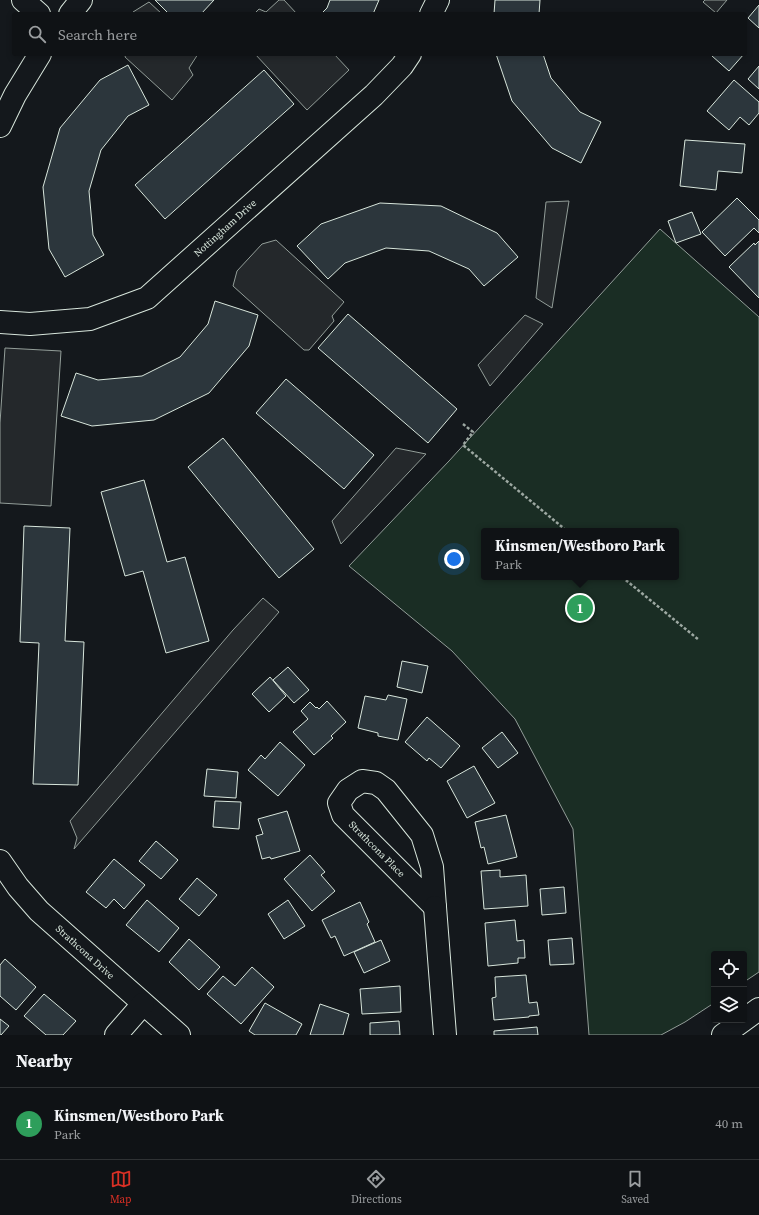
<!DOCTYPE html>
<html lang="en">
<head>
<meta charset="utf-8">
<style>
	body { margin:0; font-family:"Source Serif 4",serif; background:#181b1e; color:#f1f3f6 }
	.controls { position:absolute; right:12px; bottom:12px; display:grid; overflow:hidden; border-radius:4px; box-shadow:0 2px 6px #0003 }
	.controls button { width:36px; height:36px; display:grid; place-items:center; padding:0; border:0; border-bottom:1px solid #2f3234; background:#0f1215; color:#f1f3f6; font:20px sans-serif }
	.you { position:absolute; left:454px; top:559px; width:14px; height:14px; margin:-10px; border:3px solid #fff; border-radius:50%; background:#1a73e8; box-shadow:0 0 0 6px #1a73e833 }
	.badge { display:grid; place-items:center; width:26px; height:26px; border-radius:50%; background:#d93025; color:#fff; font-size:13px; font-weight:700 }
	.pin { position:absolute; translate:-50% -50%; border:2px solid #fff; box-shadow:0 1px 4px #0006 }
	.popup { position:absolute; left:481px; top:528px; width:198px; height:52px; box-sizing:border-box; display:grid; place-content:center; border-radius:4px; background:#0f1215; filter:drop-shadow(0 1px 3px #0005); font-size:13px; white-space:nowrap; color:#9b9ea0 }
	.popup b { font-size:15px; color:#f1f3f6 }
	.popup::after { content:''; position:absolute; left:50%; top:100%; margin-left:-8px; border:8px solid transparent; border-top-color:#0f1215 }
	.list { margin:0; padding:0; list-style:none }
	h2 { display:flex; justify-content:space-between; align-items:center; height:52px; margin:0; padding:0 16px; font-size:17px }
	h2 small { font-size:13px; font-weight:400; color:#9b9ea0 }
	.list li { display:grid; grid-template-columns:26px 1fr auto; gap:12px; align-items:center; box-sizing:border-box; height:72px; padding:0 16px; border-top:1px solid #2f3234 }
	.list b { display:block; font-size:15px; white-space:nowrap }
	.list p { margin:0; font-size:13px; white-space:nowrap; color:#9b9ea0 }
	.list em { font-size:13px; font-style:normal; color:#9b9ea0 }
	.icon { flex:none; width:22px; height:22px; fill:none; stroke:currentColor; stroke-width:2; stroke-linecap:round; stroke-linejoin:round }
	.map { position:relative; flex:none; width:759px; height:1035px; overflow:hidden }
	.search { position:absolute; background:#0f1215; box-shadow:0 2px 6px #0003; left:12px; right:12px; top:12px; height:44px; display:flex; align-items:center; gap:10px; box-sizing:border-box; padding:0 14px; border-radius:4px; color:#9b9ea0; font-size:15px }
	.sheet { height:124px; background:#0f1215 }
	nav { display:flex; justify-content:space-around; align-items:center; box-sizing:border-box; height:56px; border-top:1px solid #2f3234; background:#0f1215; font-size:11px; color:#9b9ea0 }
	nav a { display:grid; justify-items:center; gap:2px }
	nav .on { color:#d93025 }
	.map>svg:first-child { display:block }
</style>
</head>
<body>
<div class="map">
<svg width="759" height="1035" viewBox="0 0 759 1035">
	<rect width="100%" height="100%" fill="#14181c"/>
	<path fill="#1a2d24" stroke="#939e99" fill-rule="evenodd" d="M660 229 759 317V972L744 982V954H714V1003L685 1022 661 1035H589L573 829 515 719 452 651 349 566 449 461ZM484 531H676V577H484Z"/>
	<g fill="#24282b" stroke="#939e99">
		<path d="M279 0H284L297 14H254L259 9 266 12Z"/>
		<path d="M705 0H727L716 13 703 2Z"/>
		<path d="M149 2 162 14H133V12Z"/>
		<path d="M126 54H198L189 68 193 75 172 100 125 57Z"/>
		<path d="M255 54H334L349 70 307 110Z"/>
		<path d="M569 201 552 308 536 298 546 202Z"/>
		<path d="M276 240 344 302 332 316 334 321 309 350H304L233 286 237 271 262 244Z"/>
		<path d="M525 315 543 324 490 386 478 365Z"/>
		<path d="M5 348 61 351 51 506 0 503V423Z"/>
		<path d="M396 448 426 454 341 544 332 521Z"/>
		<path d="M263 598 279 612 74 849 77 838 70 821 233 630Z"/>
	</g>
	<g fill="#2c363c" stroke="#d8e6dc">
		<path d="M155 0H214L201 14H169Z"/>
		<path d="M330 0H379L373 14H321L327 8Z"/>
		<path d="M495 0H540L539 14H494Z"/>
		<path d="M759 5V28L748 18Z"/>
		<path d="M496 54H543L551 78 580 112 601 122 581 163 552 148 512 101Z"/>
		<path d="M713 54H744L729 71 712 56Z"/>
		<path d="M128 65 149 105 128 116 101 150 89 191 93 235 104 255 65 277 49 249 43 187 60 128 100 80Z"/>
		<path d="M759 66V89L748 79Z"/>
		<path d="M264 70 294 104 165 219 135 185Z"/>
		<path d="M734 80 759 102V113L749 125 740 117 729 130 707 111Z"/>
		<path d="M685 140 745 144 742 173 718 171 716 190 680 186Z"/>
		<path d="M737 198 759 220V233L754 228 725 256 702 232Z"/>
		<path d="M380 203 441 206 497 233 518 257 484 286 469 269 429 251 386 248 345 263 328 279 297 246 321 224Z"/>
		<path d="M692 212 701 234 676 243 668 221Z"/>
		<path d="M759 241V298L729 267 754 243 755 245Z"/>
		<path d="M215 301 258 315 249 346 209 393 154 420 92 426 61 416 76 373 98 380 142 376 180 357 208 324Z"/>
		<path d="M348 314 457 409 428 443 318 348Z"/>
		<path d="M286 379 374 455 344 489 256 413Z"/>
		<path d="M223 438 314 549 279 578 188 467Z"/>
		<path d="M144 480 167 562 185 557 209 641 166 653 143 571 125 576 101 492Z"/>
		<path d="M24 526 70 528 65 641 84 642 78 785 33 784 39 643 20 642Z"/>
		<path d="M402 661 428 666 422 693 397 687Z"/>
		<path d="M288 667 309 690 294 703 273 680Z"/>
		<path d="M270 677 286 696 269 712 252 694Z"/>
		<path d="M388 695 407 699 398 740 378 736V733L358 728 365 696 386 700Z"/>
		<path d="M327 701 346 722 331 736 333 738 314 755 293 732 308 719 301 711 310 702 316 708 317 707 319 709Z"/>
		<path d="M427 717 460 746 441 768 429 758 427 761 405 742Z"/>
		<path d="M502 732 518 753 498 768 482 748Z"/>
		<path d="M280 742 305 765 278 796 248 770 261 755 265 759Z"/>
		<path d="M474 766 495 803 467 818 447 781Z"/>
		<path d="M207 769 238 772 236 798 204 796Z"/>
		<path d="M215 801 241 802 239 829 213 827Z"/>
		<path d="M287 811 300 851 271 859 270 857 262 859 256 836 263 834 258 819Z"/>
		<path d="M506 815 517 857 488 864 484 847 481 848 475 822Z"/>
		<path d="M156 841 178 860 161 879 139 861Z"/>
		<path d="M310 855 325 872 321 875 335 891 312 911 284 879Z"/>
		<path d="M114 859 145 885 124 909 114 899 106 908 86 892Z"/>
		<path d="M500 870V877L526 875 528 906 484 909 481 871Z"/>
		<path d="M197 878 217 895 199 916 179 899Z"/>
		<path d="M564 887 566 913 542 915 540 889Z"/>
		<path d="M147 900 179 928 159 952 126 925Z"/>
		<path d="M288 900 305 926 284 939 268 914Z"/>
		<path d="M360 902 369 922 367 924 375 942 344 956 335 936 331 938 322 920Z"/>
		<path d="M515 920 517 941 524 940 525 958H518V963L488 966 485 923Z"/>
		<path d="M572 938 574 964 550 965 548 940Z"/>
		<path d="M189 939 220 967 199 990 169 962Z"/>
		<path d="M381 940 390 961 364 973 354 952Z"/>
		<path d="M5 959 36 987 16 1010 0 996V965Z"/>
		<path d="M252 967 274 987 241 1024 207 994 223 976 235 986Z"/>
		<path d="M526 975 529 1003 537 1002 539 1015 529 1016V1017L494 1020 492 998 496 997 495 977Z"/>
		<path d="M400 986 401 1012 362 1014 360 989Z"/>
		<path d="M44 994 76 1021 63 1035H46L24 1016Z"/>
		<path d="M265 1003 302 1024 296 1035H255L249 1031Z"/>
		<path d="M320 1004 349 1014 343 1035H310Z"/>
		<path d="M0 1019 9 1026 1 1035H0Z"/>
		<path d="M399 1021 400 1035H370V1023Z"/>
		<path d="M537 1027 538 1035H494V1031Z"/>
	</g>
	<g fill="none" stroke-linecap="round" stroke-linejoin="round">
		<defs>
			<g id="minor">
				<path d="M23 0 39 14"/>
				<path d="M70 14 81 0"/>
				<path d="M431 14 438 0"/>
				<path d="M0 126 15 95 40 54"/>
				<path d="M0 322 30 324 90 319 147 298 374 95 402 66 410 54"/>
				<path d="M362 781 376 783 386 790 422 835 432 867 435 907 343 815 339 803 348 790Z"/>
				<path d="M0 861 18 887 39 911 179 1035"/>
				<path d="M435 907 445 1035"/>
				<path d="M116 1035 143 1004"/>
				<path d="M723 1035 759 1009"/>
			</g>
		</defs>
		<use href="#minor" stroke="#d8e6dc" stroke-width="24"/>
		<g stroke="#9da8a2" stroke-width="2.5" stroke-dasharray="3 2" stroke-linecap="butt">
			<path d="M463 424 473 432 463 445 567 531"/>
			<path d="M622 577 699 640"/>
		</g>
		<use href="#minor" stroke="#14181c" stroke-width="22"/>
	</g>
	<g text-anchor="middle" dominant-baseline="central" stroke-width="3" stroke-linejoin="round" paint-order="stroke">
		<g font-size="10" fill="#d8e6dc" stroke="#14181c">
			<text transform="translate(225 228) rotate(-42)">Nottingham Drive</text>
			<text transform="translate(377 849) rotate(45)">Strathcona Place</text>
			<text transform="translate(85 952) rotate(42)">Strathcona Drive</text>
		</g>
	</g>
</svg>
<div class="controls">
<button><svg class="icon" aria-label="locate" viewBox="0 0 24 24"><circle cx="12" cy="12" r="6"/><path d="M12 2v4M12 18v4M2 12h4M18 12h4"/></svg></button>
<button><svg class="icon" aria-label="layers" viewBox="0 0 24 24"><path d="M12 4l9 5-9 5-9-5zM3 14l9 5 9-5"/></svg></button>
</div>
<div class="you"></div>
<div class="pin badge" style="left:580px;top:608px;background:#2e9e5b">1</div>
<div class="popup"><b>Kinsmen/Westboro Park</b>Park</div>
<div class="search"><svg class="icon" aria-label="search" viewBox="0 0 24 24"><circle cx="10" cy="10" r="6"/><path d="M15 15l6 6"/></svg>Search here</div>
</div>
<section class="sheet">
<h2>Nearby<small></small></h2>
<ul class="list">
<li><span class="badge" style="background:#2e9e5b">1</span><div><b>Kinsmen/Westboro Park</b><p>Park</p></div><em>40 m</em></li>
</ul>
</section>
<nav>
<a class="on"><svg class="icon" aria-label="map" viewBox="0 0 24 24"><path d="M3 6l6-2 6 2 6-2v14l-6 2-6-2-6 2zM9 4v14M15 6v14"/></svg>Map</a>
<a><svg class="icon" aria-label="directions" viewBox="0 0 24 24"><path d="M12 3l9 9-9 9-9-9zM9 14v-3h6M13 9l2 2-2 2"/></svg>Directions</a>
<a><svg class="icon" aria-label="saved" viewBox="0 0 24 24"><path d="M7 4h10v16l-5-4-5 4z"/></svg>Saved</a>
</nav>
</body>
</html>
